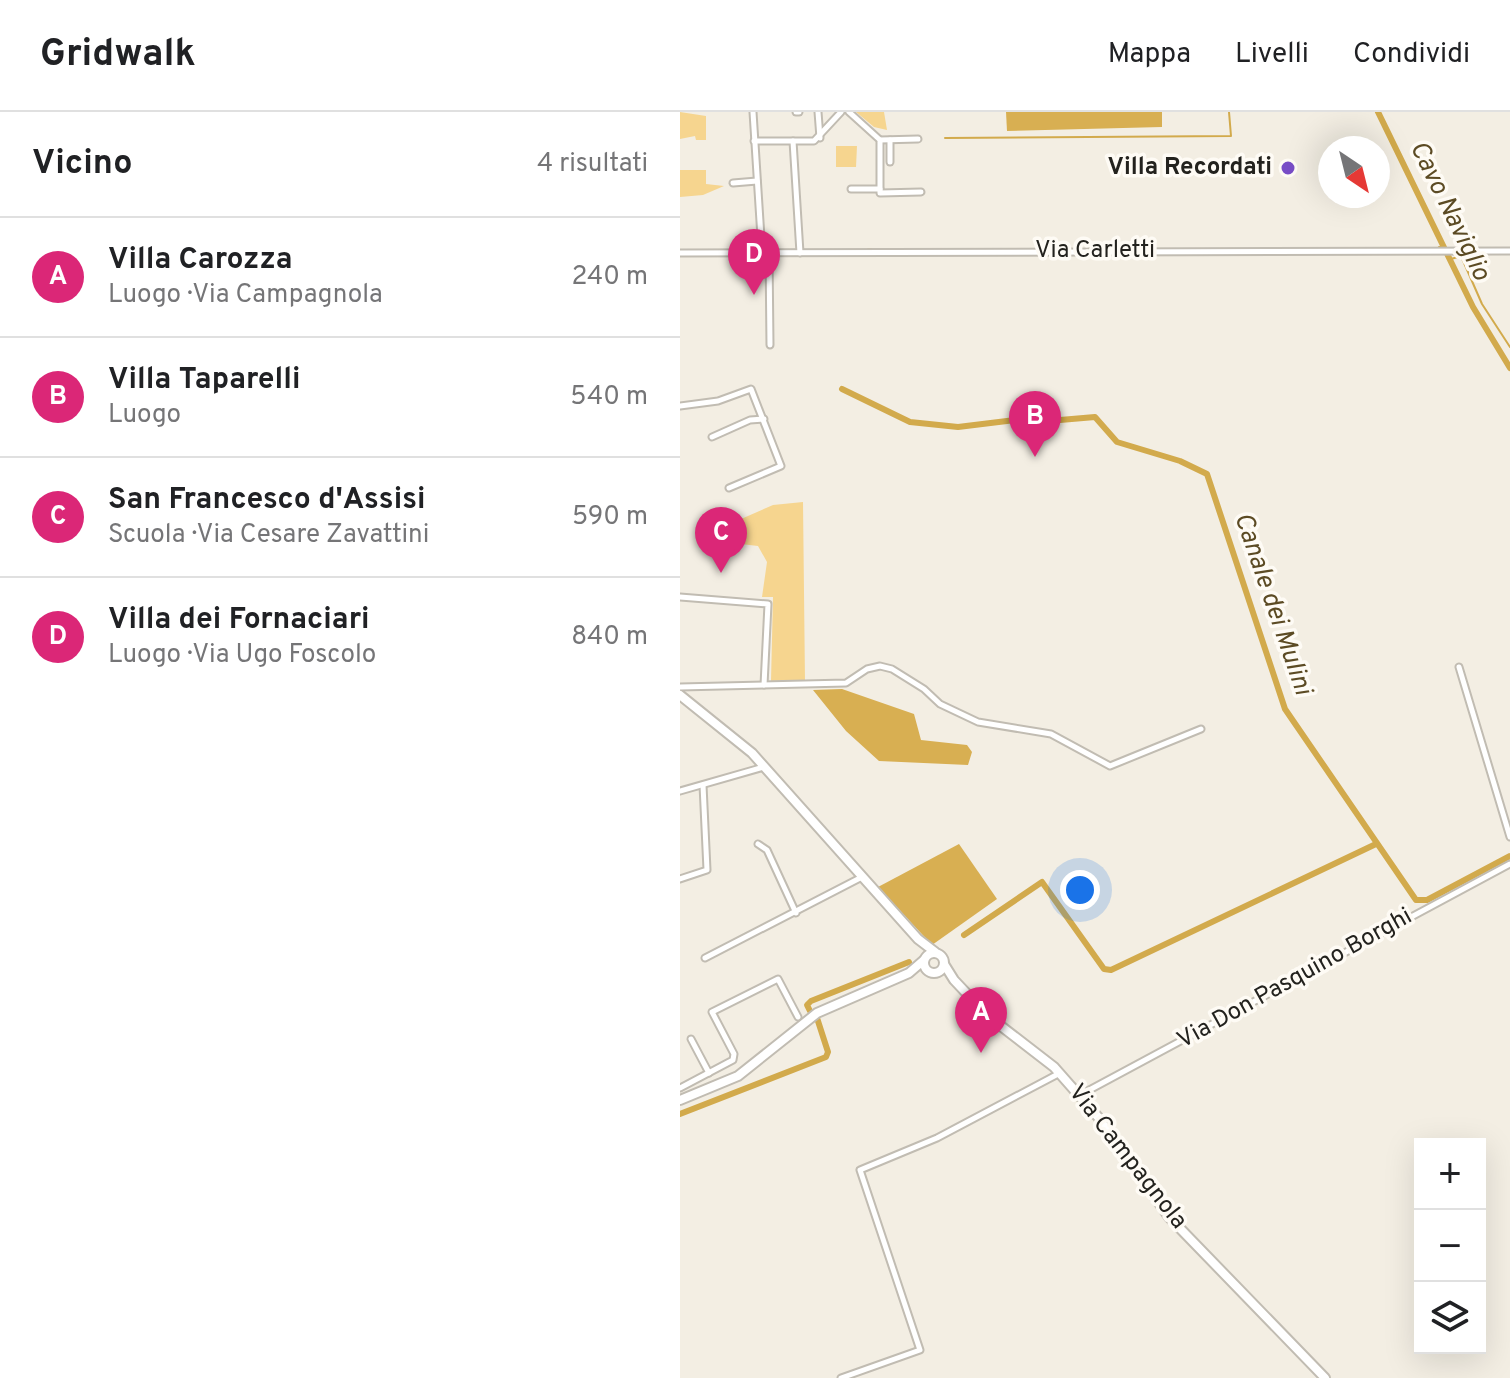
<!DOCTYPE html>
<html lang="it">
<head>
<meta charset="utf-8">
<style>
	body { margin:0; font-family:Overpass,sans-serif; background:#f2f2f2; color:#202124 }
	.controls { position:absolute; right:24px; bottom:24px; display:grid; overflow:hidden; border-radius:0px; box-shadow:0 8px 32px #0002 }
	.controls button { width:72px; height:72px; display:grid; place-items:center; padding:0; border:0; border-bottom:2px solid #e0e0e0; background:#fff; color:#202124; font:40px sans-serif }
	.compass { position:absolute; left:638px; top:24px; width:72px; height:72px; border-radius:50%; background:#fff; box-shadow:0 8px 32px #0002; rotate:145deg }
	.you { position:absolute; left:400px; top:778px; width:28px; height:28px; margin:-20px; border:6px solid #fff; border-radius:50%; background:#1a73e8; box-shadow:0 0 0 12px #1a73e833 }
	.badge { display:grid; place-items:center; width:52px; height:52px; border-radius:50%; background:#db2777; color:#fff; font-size:26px; font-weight:700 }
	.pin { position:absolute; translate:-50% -66px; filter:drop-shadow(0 2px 4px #0008) }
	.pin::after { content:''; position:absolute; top:42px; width:28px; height:24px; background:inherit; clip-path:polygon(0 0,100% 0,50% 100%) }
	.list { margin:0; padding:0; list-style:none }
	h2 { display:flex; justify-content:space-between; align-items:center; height:104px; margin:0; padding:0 32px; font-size:34px }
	h2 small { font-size:26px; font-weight:400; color:#757577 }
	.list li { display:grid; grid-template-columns:52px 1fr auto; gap:24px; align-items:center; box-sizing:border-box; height:120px; padding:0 32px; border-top:2px solid #e0e0e0 }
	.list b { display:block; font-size:30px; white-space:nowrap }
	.list p { margin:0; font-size:26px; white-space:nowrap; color:#757577 }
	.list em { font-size:26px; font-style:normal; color:#757577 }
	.icon { flex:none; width:44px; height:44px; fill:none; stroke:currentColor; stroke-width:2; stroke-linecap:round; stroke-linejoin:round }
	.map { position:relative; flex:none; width:830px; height:1266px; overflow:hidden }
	header { display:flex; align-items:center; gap:48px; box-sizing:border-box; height:112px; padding:0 40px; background:#fff; border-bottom:2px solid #e0e0e0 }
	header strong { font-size:38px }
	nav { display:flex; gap:44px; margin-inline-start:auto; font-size:28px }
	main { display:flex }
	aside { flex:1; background:#fff }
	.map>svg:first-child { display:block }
</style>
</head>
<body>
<header>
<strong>Gridwalk</strong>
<nav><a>Mappa</a><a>Livelli</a><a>Condividi</a></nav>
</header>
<main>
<aside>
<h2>Vicino<small>4 risultati</small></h2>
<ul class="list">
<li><span class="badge">A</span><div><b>Villa Carozza</b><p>Luogo · Via Campagnola</p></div><em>240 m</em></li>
<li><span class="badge">B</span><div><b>Villa Taparelli</b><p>Luogo</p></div><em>540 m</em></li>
<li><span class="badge">C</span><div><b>San Francesco d'Assisi</b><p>Scuola · Via Cesare Zavattini</p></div><em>590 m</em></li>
<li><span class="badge">D</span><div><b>Villa dei Fornaciari</b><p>Luogo · Via Ugo Foscolo</p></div><em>840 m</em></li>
</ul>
</aside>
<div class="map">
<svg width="830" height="1266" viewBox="0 0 830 1266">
	<rect width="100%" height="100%" fill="#f3eee3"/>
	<g fill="#f6d58f">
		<path d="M0 0 26 4V28H16L15 24 0 27Z"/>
		<path d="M176 0H204L207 18 194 15Z"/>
		<path d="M156 34H177L176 55H156Z"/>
		<path d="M0 58H26V72L44 74 23 83 0 85Z"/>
		<path d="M123 390 125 569H91L93 485H82L87 450 78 434 52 431 46 425 45 414 93 393Z"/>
	</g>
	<g fill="#d8af52">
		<path d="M326 0H482V15L327 19Z"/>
		<path d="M162 577 234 602 241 628 287 633 292 640 288 653 199 649 166 619 133 578Z"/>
		<path d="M279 732 317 787 252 833 198 775Z"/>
	</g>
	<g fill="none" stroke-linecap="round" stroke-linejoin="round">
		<g stroke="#d2aa4c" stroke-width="2">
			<path d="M265 26 551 24 549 0"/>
			<path d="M759 135H764"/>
			<path d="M188 137H194"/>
			<path d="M201 137H243"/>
			<path d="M291 137H559"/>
			<path d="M771 147 781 144 802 192 830 235"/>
		</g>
		<g stroke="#d2aa4c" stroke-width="6">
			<path d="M698 0 793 195 830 256"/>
			<path d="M162 277 230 310 278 315 335 308"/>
			<path d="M345 311 415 305 437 330 500 349 527 362 605 597 736 788H747L830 744"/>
			<path d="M284 823 362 770 424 857 431 858 696 732"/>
			<path d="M130 899 127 893 131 889 229 850"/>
			<path d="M0 1002 146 945 148 940 137 906"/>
		</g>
		<defs>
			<g id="street">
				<path d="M73 0 82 141"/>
				<path d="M116 0H119"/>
				<path d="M138 0 140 26"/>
				<path d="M169 0 200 28V81L241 80"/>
				<path d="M200 28 238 27"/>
				<path d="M74 29H134L161 0"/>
				<path d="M113 29 120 141"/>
				<path d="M210 50V28"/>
				<path d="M53 71 77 69"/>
				<path d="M171 77H200"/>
				<path d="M0 141 830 139"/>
				<path d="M89 141 90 233"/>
				<path d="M0 294 38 289 71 277 101 354 49 376"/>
				<path d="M32 325 70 308 84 307"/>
				<path d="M0 485 88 492 84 573"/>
				<path d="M779 555 830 725"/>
				<path d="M0 575 166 571 187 557 200 554 212 557 244 577 260 592 298 610 371 622 430 654 521 617"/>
				<path d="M0 679 84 655"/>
				<path d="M78 732 87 738 116 801"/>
				<path d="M0 767 27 758 23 673"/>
				<path d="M25 846 182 765"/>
				<path d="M11 927 29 961"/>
				<path d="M0 976 53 948 54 942 32 900 98 867 118 905"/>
				<path d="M400 983 830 752"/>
				<path d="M161 1266 240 1238 180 1058 257 1026 380 961"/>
			</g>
			<g id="secondary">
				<path d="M0 583 72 641 238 827 255 840"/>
				<circle cx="254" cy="851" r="10"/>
				<path d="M264 852 274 868 308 904 374 955 418 1005 489 1105 645 1266"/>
				<path d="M0 988 58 964 137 901 229 861 244 848"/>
			</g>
		</defs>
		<use href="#street" stroke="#c1bcb2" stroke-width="9"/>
		<use href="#secondary" stroke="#c1bcb2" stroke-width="12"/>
		<use href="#street" stroke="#fff" stroke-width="5"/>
		<use href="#secondary" stroke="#fff" stroke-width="8"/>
	</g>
	<circle fill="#784dc6" stroke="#fefbf5" stroke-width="3" cx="608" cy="56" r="8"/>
	<g text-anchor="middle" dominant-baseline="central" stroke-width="7" stroke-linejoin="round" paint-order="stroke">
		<g font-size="24" font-weight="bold" fill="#23221e" stroke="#fefbf5" text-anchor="end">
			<text x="592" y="56">Villa Recordati</text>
		</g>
		<g font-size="24" fill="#23221e" stroke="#fefbf5">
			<text x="415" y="139">Via Carletti</text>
			<text transform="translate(615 867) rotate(-29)">Via Don Pasquino Borghi</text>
			<text transform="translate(447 1045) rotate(52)">Via Campagnola</text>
		</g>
		<g font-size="26" font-style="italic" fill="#5c4b24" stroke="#fefbf5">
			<text transform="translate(769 99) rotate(64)">Cavo Naviglio</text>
			<text transform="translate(592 492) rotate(71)">Canale dei Mulini</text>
		</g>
	</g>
</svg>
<div class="controls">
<button>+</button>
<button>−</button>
<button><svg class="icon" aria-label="layers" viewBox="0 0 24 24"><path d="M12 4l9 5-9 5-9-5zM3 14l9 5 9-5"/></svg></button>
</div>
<svg class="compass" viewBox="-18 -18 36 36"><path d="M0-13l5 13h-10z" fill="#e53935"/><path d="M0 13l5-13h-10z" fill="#757577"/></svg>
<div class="you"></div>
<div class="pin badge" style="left:301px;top:941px">A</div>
<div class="pin badge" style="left:355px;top:345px">B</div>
<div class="pin badge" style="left:41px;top:461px">C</div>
<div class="pin badge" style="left:74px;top:183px">D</div>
</div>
</main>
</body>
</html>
